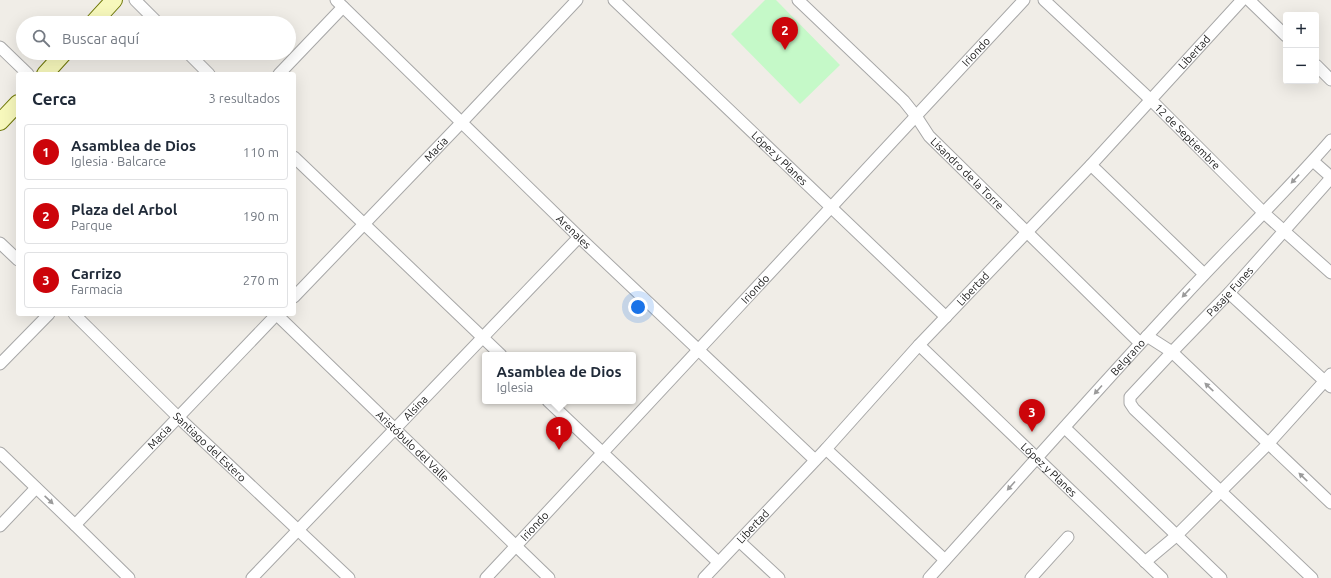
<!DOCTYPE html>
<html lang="es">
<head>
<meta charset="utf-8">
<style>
	body { margin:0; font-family:Ubuntu,sans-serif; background:#f2f2f3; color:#1f2937 }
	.controls { position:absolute; right:12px; top:12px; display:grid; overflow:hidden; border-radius:4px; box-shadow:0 4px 16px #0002 }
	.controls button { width:36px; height:36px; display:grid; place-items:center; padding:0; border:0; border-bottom:1px solid #e0e1e3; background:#fff; color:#1f2937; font:20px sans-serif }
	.you { position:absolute; left:638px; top:307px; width:14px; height:14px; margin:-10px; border:3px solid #fff; border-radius:50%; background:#1a73e8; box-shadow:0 0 0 6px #1a73e833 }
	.badge { display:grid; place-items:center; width:26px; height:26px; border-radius:50%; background:#cc040a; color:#fff; font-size:13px; font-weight:700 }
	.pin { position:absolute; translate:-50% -33px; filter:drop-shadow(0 1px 2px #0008) }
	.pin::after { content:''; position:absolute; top:21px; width:14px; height:12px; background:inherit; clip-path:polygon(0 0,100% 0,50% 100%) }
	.popup { position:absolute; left:482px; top:352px; width:154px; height:52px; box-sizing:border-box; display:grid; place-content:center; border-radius:4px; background:#fff; filter:drop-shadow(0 1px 3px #0005); font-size:13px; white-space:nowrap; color:#747a83 }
	.popup b { font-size:15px; color:#1f2937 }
	.popup::after { content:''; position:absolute; left:50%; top:100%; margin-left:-8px; border:8px solid transparent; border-top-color:#fff }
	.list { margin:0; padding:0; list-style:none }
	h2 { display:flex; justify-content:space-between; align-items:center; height:52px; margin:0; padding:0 16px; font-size:17px }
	h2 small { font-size:13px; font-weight:400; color:#747a83 }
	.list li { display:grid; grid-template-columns:26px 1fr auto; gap:12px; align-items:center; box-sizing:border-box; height:56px; margin:0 8px 8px; padding:0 8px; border:1px solid #e0e1e3; border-radius:4px }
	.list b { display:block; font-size:15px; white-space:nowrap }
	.list p { margin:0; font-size:13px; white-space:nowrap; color:#747a83 }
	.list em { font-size:13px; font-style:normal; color:#747a83 }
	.icon { flex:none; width:22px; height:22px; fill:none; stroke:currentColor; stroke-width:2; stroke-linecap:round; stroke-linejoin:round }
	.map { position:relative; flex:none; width:1331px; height:578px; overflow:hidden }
	.search { position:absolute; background:#fff; box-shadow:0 4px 16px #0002; left:16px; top:16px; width:280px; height:44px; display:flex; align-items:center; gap:10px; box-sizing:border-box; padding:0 14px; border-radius:22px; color:#747a83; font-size:15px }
	.panel { position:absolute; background:#fff; box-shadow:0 4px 16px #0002; left:16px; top:72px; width:280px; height:244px; border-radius:4px }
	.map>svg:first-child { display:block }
</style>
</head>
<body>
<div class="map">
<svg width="1331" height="578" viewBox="0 0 1331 578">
	<rect width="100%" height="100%" fill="#f0ede7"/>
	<path fill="#c5f9c8" d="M765 0H776L840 65 800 104 731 34Z"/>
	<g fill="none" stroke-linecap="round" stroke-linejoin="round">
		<defs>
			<g id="street">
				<path d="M135 0 158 23"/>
				<path id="s1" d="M336 0 579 237 815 460"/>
				<path id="s2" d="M614 0 946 317"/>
				<path id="s3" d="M798 0 904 101 916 116 929 136 1140 343"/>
				<path id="s4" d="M1044 0 1151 100 1264 213 1331 273"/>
				<path d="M1249 0 1286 36"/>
				<path d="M0 47 28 74"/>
				<path d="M188 53 209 74"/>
				<path d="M1316 65 1331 80"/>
				<path d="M279 74 343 7"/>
				<path d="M294 157 501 355"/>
				<path d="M1313 161 1331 177"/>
				<path d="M1091 165 1204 274"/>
				<path d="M0 243 18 260"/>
				<path d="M1229 293 1331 387"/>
				<path id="s5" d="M294 297 461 123 577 0"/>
				<path id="s6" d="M74 314 178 417 349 578"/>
				<path id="s7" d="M276 314 549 578"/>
				<path d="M1147 336 1172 352 1331 503"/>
				<path id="s8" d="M919 345 1162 578"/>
				<path d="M0 364 49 314"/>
				<path d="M548 401 718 562"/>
				<path d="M1065 428 1221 578"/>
				<path d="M826 449 945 560"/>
				<path d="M0 453 75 525 129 578"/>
				<path id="s9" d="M75 525 277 314"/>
				<path d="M0 526 36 488"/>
				<path d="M739 541 779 578"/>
				<path d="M1145 562 1176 536 1268 444 1331 374"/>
				<path id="s10" d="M252 578 579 237"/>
				<path id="s11" d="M486 578 1024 0"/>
				<path id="s12" d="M704 578 826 449 919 345 1091 165 1242 0"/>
				<path id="s13" d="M929 578C1015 483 1099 387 1186 294 1234 242 1285 193 1331 140"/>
				<path d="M1031 578 1068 537"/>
				<path id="s14" d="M1312 578 1134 409 1130 403V397L1172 352 1229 293 1331 178"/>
			</g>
			<g id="secondary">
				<path d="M93 23 114 0"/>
				<path d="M45 74 64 53"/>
				<path d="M0 122 18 103"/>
			</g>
		</defs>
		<use href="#street" stroke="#a7a7a7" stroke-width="13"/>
		<use href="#secondary" stroke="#6e7707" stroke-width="18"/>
		<use href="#street" stroke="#fff" stroke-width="11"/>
		<use href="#secondary" stroke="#f7f8bc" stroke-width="16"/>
	</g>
	<defs><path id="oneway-solid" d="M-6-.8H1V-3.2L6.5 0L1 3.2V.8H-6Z"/></defs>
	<g fill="#9b9b9b">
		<use href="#oneway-solid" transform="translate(1295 179) rotate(133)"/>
		<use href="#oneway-solid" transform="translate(1186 293) rotate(133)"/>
		<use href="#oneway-solid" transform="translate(1209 387) rotate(-137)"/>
		<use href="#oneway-solid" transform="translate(1098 390) rotate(132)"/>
		<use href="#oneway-solid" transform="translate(1303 477) rotate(-136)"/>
		<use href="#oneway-solid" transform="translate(1011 486) rotate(132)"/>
		<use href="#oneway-solid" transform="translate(49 500) rotate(43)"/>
	</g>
	<g text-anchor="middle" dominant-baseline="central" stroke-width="4" stroke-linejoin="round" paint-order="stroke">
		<g font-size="11" fill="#202020" stroke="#fff">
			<text stroke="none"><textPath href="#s11" startOffset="719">Iriondo</textPath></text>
			<text stroke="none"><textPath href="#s12" startOffset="719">Libertad</textPath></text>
			<text stroke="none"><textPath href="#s4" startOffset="198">12 de Septiembre</textPath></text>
			<text stroke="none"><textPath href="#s5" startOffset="205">Macia</textPath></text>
			<text stroke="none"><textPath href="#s2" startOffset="229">López y Planes</textPath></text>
			<text stroke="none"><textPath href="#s3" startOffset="243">Lisandro de la Torre</textPath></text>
			<text stroke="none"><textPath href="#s1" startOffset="332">Arenales</textPath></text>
			<text stroke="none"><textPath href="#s11" startOffset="395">Iriondo</textPath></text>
			<text stroke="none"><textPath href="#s12" startOffset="395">Libertad</textPath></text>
			<text stroke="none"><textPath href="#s14" startOffset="404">Pasaje Funes</textPath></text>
			<text stroke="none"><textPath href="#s13" startOffset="297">Belgrano</textPath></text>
			<text stroke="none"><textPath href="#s10" startOffset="236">Alsina</textPath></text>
			<text stroke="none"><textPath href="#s9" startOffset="122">Macia</textPath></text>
			<text stroke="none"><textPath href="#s7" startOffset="190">Aristóbulo del Valle</textPath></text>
			<text stroke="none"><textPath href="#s6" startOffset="190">Santiago del Estero</textPath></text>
			<text stroke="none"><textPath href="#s8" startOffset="180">López y Planes</textPath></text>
			<text stroke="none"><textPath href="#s11" startOffset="71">Iriondo</textPath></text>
			<text stroke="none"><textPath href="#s12" startOffset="71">Libertad</textPath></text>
		</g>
	</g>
</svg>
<div class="controls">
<button>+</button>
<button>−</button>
</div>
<div class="you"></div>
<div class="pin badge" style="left:559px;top:450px">1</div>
<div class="popup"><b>Asamblea de Dios</b>Iglesia</div>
<div class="pin badge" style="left:785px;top:50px">2</div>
<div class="pin badge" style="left:1032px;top:432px">3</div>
<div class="search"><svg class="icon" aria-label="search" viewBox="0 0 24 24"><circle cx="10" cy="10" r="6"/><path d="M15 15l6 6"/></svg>Buscar aquí</div>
<section class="panel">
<h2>Cerca<small>3 resultados</small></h2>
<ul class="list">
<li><span class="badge">1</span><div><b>Asamblea de Dios</b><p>Iglesia · Balcarce</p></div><em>110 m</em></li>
<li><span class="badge">2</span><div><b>Plaza del Arbol</b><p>Parque</p></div><em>190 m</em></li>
<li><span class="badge">3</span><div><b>Carrizo</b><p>Farmacia</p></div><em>270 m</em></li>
</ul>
</section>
</div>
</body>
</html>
